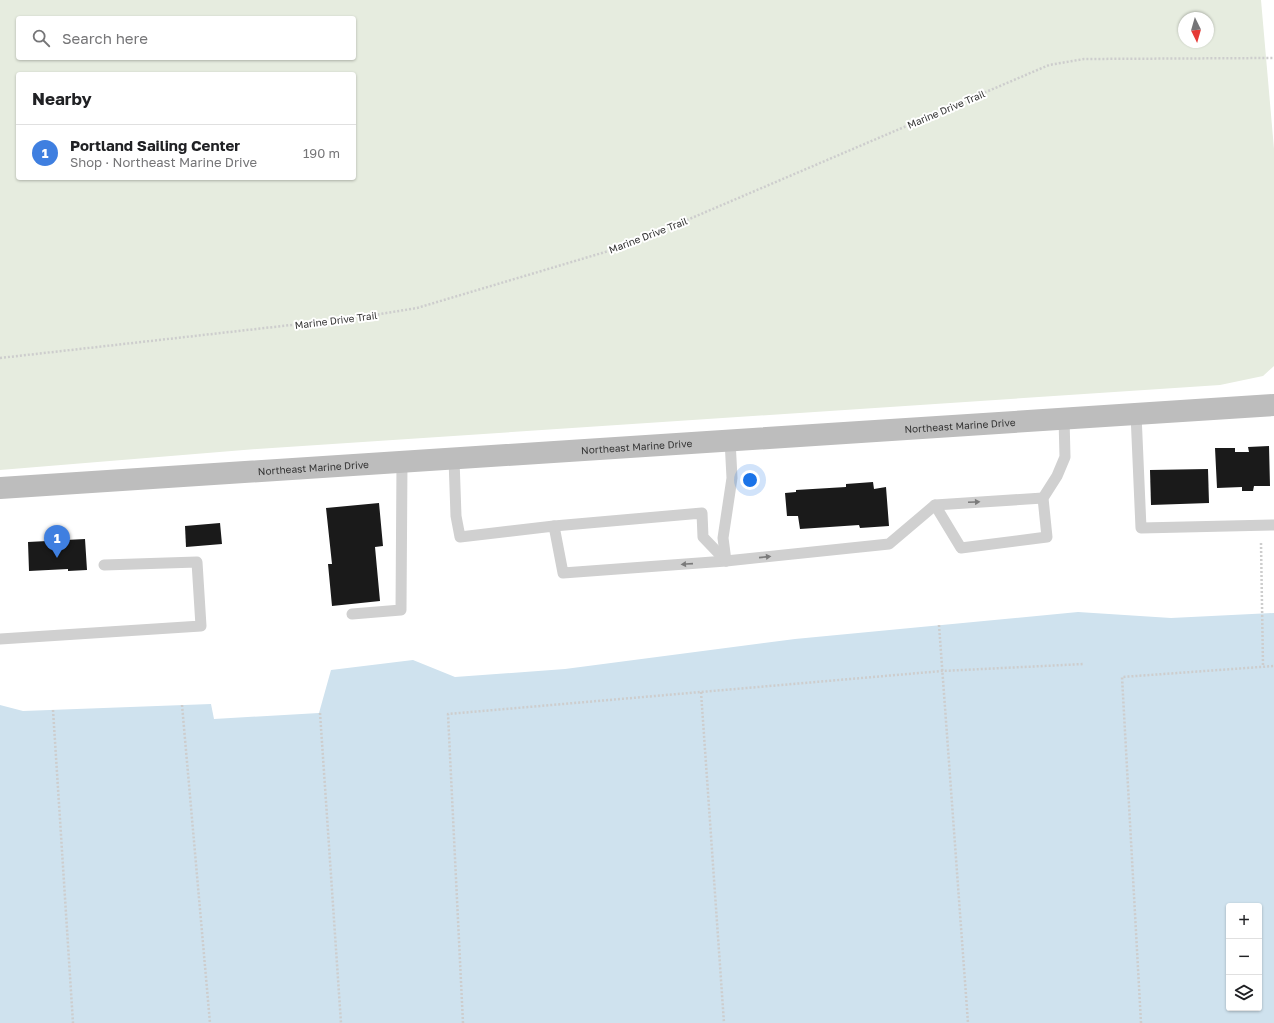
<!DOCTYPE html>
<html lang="en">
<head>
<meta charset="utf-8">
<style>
	body { margin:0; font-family:"Golos Text",sans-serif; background:#f6f6f6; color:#202124 }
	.controls { position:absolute; right:12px; bottom:12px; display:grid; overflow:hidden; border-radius:4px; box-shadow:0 1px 3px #0004 }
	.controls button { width:36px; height:36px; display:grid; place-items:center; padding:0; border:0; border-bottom:1px solid #e0e0e0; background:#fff; color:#202124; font:20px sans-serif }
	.compass { position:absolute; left:1178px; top:12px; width:36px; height:36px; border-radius:50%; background:#fff; box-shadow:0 1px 3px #0004; rotate:175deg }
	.you { position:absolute; left:750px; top:480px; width:14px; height:14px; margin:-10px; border:3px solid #fff; border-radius:50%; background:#1a73e8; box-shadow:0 0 0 6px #1a73e833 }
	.badge { display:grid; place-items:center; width:26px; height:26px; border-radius:50%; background:#0f766e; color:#fff; font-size:13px; font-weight:700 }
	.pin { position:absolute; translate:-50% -33px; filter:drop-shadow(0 1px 2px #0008) }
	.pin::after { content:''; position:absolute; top:21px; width:14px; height:12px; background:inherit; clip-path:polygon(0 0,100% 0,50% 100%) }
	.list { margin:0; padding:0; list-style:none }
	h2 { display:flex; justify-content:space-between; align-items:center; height:52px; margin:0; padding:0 16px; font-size:17px }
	h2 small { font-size:13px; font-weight:400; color:#757577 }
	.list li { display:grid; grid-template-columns:26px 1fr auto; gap:12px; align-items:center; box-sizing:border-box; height:56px; padding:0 16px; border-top:1px solid #e0e0e0 }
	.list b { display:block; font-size:15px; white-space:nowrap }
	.list p { margin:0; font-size:13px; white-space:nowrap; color:#757577 }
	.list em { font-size:13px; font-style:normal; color:#757577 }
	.icon { flex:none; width:22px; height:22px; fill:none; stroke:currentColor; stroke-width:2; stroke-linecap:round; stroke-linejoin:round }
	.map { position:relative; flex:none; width:1274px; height:1023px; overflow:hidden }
	.search { position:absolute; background:#fff; box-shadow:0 1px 3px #0004; left:16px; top:16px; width:340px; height:44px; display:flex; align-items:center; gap:10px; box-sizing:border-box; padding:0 14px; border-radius:4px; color:#757577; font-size:15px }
	.panel { position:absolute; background:#fff; box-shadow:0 1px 3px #0004; left:16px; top:72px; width:340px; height:108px; border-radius:4px }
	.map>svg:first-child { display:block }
</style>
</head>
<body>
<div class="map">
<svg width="1274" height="1023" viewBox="0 0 1274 1023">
	<rect width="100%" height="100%" fill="#fff"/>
	<path fill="#e6ecdf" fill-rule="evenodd" d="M0 0H1261L1274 149V366L1263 376 1220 385 257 449 0 470ZM18 18H354V58H18ZM1184 18H1208V42H1184ZM18 74H354V178H18Z"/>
	<path fill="#cfe2ee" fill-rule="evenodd" d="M1078 612 1171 618 1274 613V1023H0V705L23 711 211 704 214 719 319 713 331 670 413 660 455 677 565 669 795 639ZM1229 906H1259V1008H1229Z"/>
	<g fill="#1a1a1a">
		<path d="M1269 446 1270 486H1254L1253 491H1242V487L1217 488 1215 448H1235V452H1249L1248 447Z"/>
		<path d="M1208 469 1209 503 1151 505 1150 470Z"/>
		<path d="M873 482 874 489 886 487 889 526 860 528 859 525 800 529 798 516H787L785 493 796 492V490L846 487V484Z"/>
		<path d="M379 503 383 546 375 547 380 601 332 606 328 564H332L326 508Z"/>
		<path d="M220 523 222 544 186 547 185 526Z"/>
		<path d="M85 539 87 570 68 571V569L29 571 28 542Z"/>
	</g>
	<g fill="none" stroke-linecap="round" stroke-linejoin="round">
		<g stroke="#cdcdcd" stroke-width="2.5" stroke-dasharray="2 2" stroke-linecap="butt">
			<path d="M0 358 362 317 417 308 622 247 659 232 1049 65 1084 59 1274 58"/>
			<path d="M1261 543 1263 666"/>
			<path d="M939 625 968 1023"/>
			<path d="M701 692 724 1023"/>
			<path d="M182 705 210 1023"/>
			<path d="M53 710 73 1023"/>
			<path d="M320 713 341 1023"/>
			<path d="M463 1023 448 714 942 671 1084 664"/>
			<path d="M1141 1023 1122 677 1274 666"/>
		</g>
		<g stroke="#d0d0d0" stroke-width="11">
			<path d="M1136 414 1141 528 1274 525"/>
			<path d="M454 459 456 516 460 537 554 526 563 573 726 561 889 544 935 505 1043 498"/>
			<path d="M935 505 961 548 1047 537 1043 498 1057 476 1065 457 1064 418"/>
			<path d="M554 526 702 513 703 537 726 561"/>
			<path d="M726 561 723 538 732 478 730 440"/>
			<path d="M352 614 401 610 402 462"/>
			<path d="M0 639 201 626 197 562 104 565"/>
		</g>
		<path stroke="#bdbdbd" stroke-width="22" id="s1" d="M0 488 1274 405"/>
	</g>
	<defs><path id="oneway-solid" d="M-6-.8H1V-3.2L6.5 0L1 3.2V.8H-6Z"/></defs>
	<g fill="#7a7a7a">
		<use href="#oneway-solid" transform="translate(974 502) rotate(-3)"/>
		<use href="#oneway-solid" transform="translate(765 557) rotate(-6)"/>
		<use href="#oneway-solid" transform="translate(687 564) rotate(176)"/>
	</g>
	<g text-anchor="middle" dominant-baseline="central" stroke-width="4" stroke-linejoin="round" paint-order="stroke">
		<g font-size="10" fill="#333" stroke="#fff">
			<text transform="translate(946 109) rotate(-23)">Marine Drive Trail</text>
			<text transform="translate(648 235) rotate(-21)">Marine Drive Trail</text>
			<text transform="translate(336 320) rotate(-7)">Marine Drive Trail</text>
			<text stroke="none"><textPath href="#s1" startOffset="962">Northeast Marine Drive</textPath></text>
			<text stroke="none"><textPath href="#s1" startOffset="638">Northeast Marine Drive</textPath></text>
			<text stroke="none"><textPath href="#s1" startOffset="314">Northeast Marine Drive</textPath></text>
		</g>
	</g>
</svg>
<div class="controls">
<button>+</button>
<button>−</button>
<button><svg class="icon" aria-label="layers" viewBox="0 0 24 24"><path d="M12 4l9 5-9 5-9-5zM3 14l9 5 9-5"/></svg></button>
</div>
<svg class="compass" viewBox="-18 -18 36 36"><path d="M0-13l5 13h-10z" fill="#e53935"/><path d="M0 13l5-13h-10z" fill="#757577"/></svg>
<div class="you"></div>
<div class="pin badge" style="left:57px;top:558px;background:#3f7fe0">1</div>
<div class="search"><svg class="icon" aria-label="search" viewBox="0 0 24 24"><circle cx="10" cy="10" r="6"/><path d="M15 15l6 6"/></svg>Search here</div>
<section class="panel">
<h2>Nearby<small></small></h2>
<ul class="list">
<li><span class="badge" style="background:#3f7fe0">1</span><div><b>Portland Sailing Center</b><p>Shop · Northeast Marine Drive</p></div><em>190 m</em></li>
</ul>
</section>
</div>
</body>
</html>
